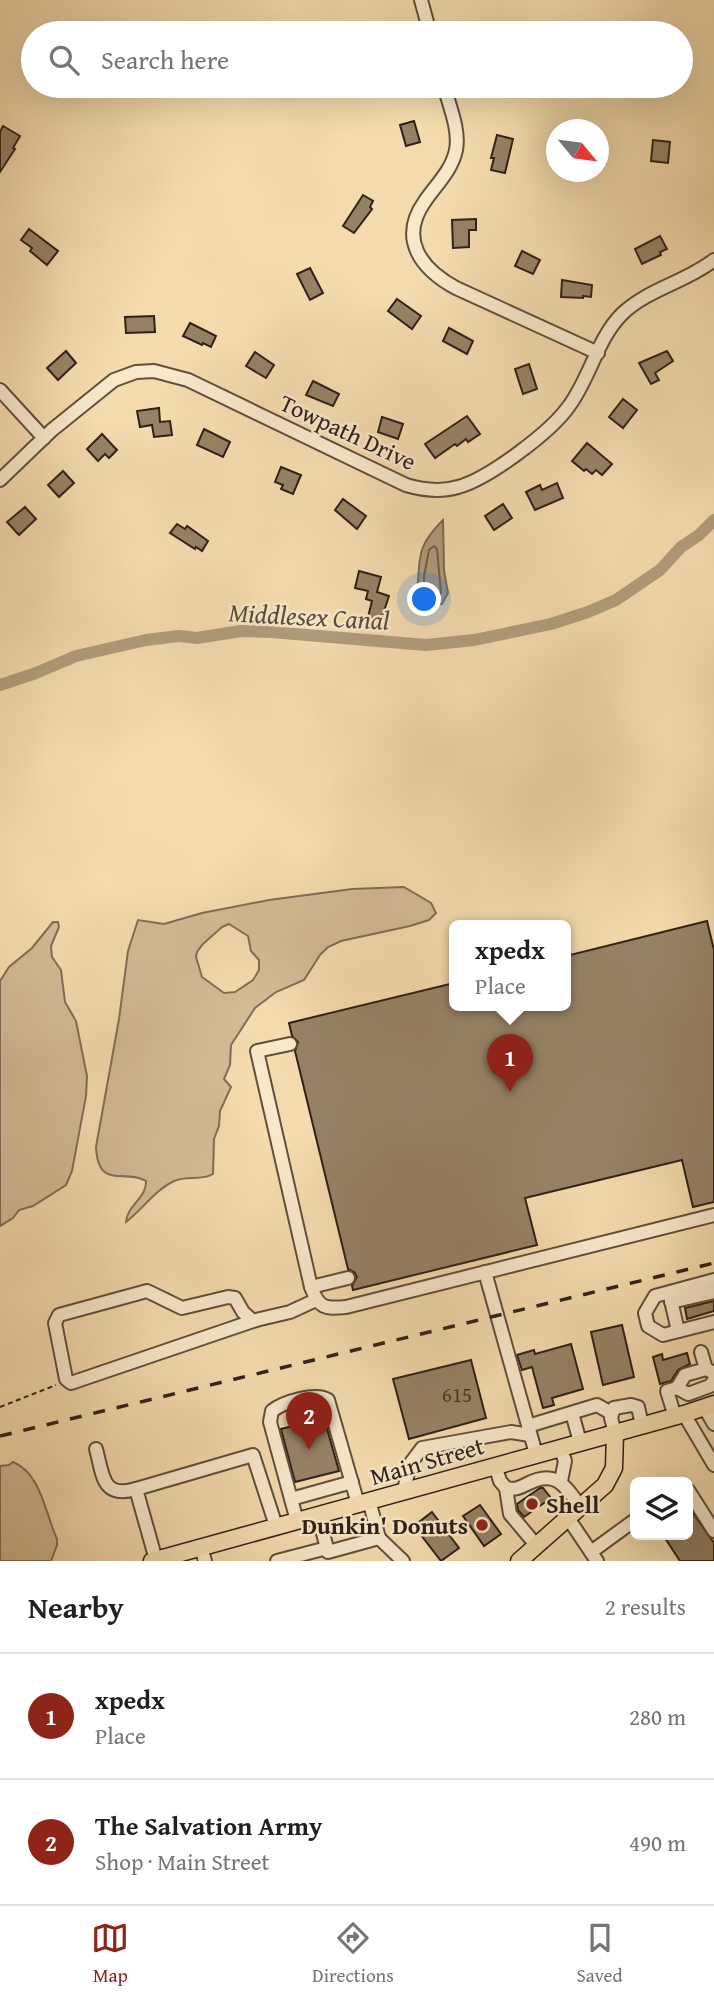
<!DOCTYPE html>
<html lang="en">
<head>
<meta charset="utf-8">
<style>
	body { margin:0; font-family:"Gentium Book Plus",serif; background:#f2f2f2; color:#202124 }
	.controls { position:absolute; right:21px; bottom:21px; display:grid; overflow:hidden; border-radius:10px; box-shadow:0 7px 28px #0002 }
	.controls button { width:63px; height:63px; display:grid; place-items:center; padding:0; border:0; border-bottom:2px solid #e0e0e0; background:#fff; color:#202124; font:35px sans-serif }
	.compass { position:absolute; left:546px; top:119px; width:63px; height:63px; border-radius:50%; background:#fff; box-shadow:0 7px 28px #0002; rotate:119deg }
	.you { position:absolute; left:425px; top:600px; width:24px; height:24px; margin:-18px; border:5px solid #fff; border-radius:50%; background:#1a73e8; box-shadow:0 0 0 10px #1a73e833 }
	.badge { display:grid; place-items:center; width:46px; height:46px; border-radius:50%; background:#8f2418; color:#fff; font-size:23px; font-weight:700 }
	.pin { position:absolute; translate:-50% -58px; filter:drop-shadow(0 2px 4px #0008) }
	.pin::after { content:''; position:absolute; top:37px; width:24px; height:21px; background:inherit; clip-path:polygon(0 0,100% 0,50% 100%) }
	.popup { position:absolute; left:449px; top:920px; width:122px; height:91px; box-sizing:border-box; display:grid; place-content:center; border-radius:10px; background:#fff; filter:drop-shadow(0 2px 5px #0005); font-size:23px; white-space:nowrap; color:#757577 }
	.popup b { font-size:26px; color:#202124 }
	.popup::after { content:''; position:absolute; left:50%; top:100%; margin-left:-14px; border:14px solid transparent; border-top-color:#fff }
	.list { margin:0; padding:0; list-style:none }
	h2 { display:flex; justify-content:space-between; align-items:center; height:91px; margin:0; padding:0 28px; font-size:30px }
	h2 small { font-size:23px; font-weight:400; color:#757577 }
	.list li { display:grid; grid-template-columns:46px 1fr auto; gap:21px; align-items:center; box-sizing:border-box; height:126px; padding:0 28px; border-top:2px solid #e0e0e0 }
	.list b { display:block; font-size:26px; white-space:nowrap }
	.list p { margin:0; font-size:23px; white-space:nowrap; color:#757577 }
	.list em { font-size:23px; font-style:normal; color:#757577 }
	.icon { flex:none; width:38px; height:38px; fill:none; stroke:currentColor; stroke-width:2; stroke-linecap:round; stroke-linejoin:round }
	.map { position:relative; flex:none; width:714px; height:1561px; overflow:hidden }
	.search { position:absolute; background:#fff; box-shadow:0 7px 28px #0002; left:21px; right:21px; top:21px; height:77px; display:flex; align-items:center; gap:18px; box-sizing:border-box; padding:0 24px; border-radius:38px; color:#757577; font-size:26px }
	.sheet { height:343px; background:#fff }
	nav { display:flex; justify-content:space-around; align-items:center; box-sizing:border-box; height:98px; border-top:2px solid #e0e0e0; background:#fff; font-size:19px; color:#757577 }
	nav a { display:grid; justify-items:center; gap:4px }
	nav .on { color:#8f2418 }
	.map>svg:first-child { display:block }
</style>
</head>
<body>
<div class="map">
<svg width="714" height="1561" viewBox="0 0 714 1561">
	<rect width="100%" height="100%" fill="#f3dbad"/>
	<filter id="stains"><feTurbulence type="fractalNoise" baseFrequency=".00286" numOctaves="4"/><feColorMatrix values="0 0 0 0 .2 0 0 0 0 .09 0 0 0 0 .02 0 0 0 .5 -.17"/></filter>
	<radialGradient id="worn" r=".72"><stop offset=".6" stop-color="#630" stop-opacity="0"/><stop offset="1" stop-color="#630" stop-opacity=".3"/></radialGradient>
	<g fill="#d2bb94" stroke="#806e56" stroke-width="2" fill-rule="evenodd">
		<path d="M404 887 431 903 436 913 429 920 410 926 341 941 328 947 320 955 304 980 276 992 255 1008 231 1045 230 1065 224 1079 231 1087 220 1111 219 1126 214 1139 213 1174C202 1181 187 1175 174 1181 155 1190 143 1209 126 1222 127 1205 147 1198 146 1181 125 1168 98 1191 96 1147L119 1019 128 951 138 920 164 924 202 913 269 900 352 889ZM229 924 248 936 251 951 259 960V970L253 980 235 992 224 993 202 977 196 957 197 952 203 944 222 927Z"/>
		<path d="M53 922H58L59 927 51 946 52 957 61 970 65 1002 76 1021 87 1076 86 1096 72 1171 66 1185 33 1206 19 1210 13 1218 0 1226V981L9 967 32 948Z"/>
		<path d="M13 1462C41 1473 45 1513 57 1539V1545L51 1561H0V1466L9 1465Z"/>
	</g>
	<path fill="#b09c7a" stroke="#7c6b52" stroke-width="2" d="M443 520 444 570 448 593 442 604 425 608 418 604 416 599C422 561 412 551 443 520Z"/>
	<g fill="none" stroke-linecap="round" stroke-linejoin="round">
		<path stroke="#705e48" stroke-width="2" d="M434 546 437 549 441 593 435 600 427 601 424 598V576L429 550Z"/>
		<path stroke="#b09c7a" stroke-width="12" d="M0 685 36 673 76 656 146 640 179 636 197 638 241 631 271 632 426 645 474 640 551 624 588 612 616 600 660 570 681 547 699 535 714 520"/>
	</g>
	<g fill="#958265" stroke="#2f2117" stroke-width="2">
		<path d="M414 121 420 142 406 146 400 125Z"/>
		<path d="M3 126 20 136 13 148 15 149 0 172V132Z"/>
		<path d="M497 135 513 139 505 173 491 170 494 158H491Z"/>
		<path d="M653 140 670 142 668 163 651 161Z"/>
		<path d="M363 195 373 201 370 207 372 209 354 233 343 226Z"/>
		<path d="M476 219V230H469V247L453 248 452 220Z"/>
		<path d="M29 229 58 251 47 265 30 251 32 248 21 240Z"/>
		<path d="M660 236 667 249 660 252 661 255 642 264 635 249Z"/>
		<path d="M522 251 540 260 533 274 515 266Z"/>
		<path d="M310 268 323 293 310 300 297 274Z"/>
		<path d="M562 280 592 285 591 297 583 296V298L561 297Z"/>
		<path d="M397 299 421 316 412 329 388 311Z"/>
		<path d="M154 316 155 332 126 333 125 317Z"/>
		<path d="M190 323 216 336 211 347 203 343 202 345 183 336Z"/>
		<path d="M449 328 473 341 467 354 443 341Z"/>
		<path d="M66 351 76 363 58 380 47 368Z"/>
		<path d="M667 351 673 361 655 373 659 380 651 384 639 363Z"/>
		<path d="M255 352 274 365 266 378 246 366Z"/>
		<path d="M529 364 537 389 523 394 515 369Z"/>
		<path d="M313 381 339 394 333 406 306 395Z"/>
		<path d="M623 399 637 410 623 428 609 417Z"/>
		<path d="M159 408 160 422 170 421 172 435 154 437 152 425 140 427 137 411Z"/>
		<path d="M467 416 480 434 468 442 466 439 457 446 455 444 435 458 425 444Z"/>
		<path d="M382 417 403 424 398 439 378 432Z"/>
		<path d="M204 429 230 442 223 457 197 445Z"/>
		<path d="M102 434 117 450 109 458 105 454 98 461 87 449Z"/>
		<path d="M587 443 612 464 602 475 596 470 592 474 586 469 584 471 572 461Z"/>
		<path d="M281 467 301 475 293 494 281 489 283 485 275 482Z"/>
		<path d="M63 471 74 483 59 497 48 485Z"/>
		<path d="M557 483 563 498 535 510 526 492 540 485 542 490Z"/>
		<path d="M343 499 366 516 357 529 335 510Z"/>
		<path d="M503 504 512 518 494 530 485 516Z"/>
		<path d="M25 507 36 519 19 535 7 522Z"/>
		<path d="M177 524 185 529 187 526 208 541 202 551 196 547 195 549 170 533Z"/>
		<path d="M359 571 381 577 377 592 389 596 381 620 368 617 372 601 366 599 368 591 355 588Z"/>
		<path d="M707 921 714 950V1202L693 1207 682 1160 525 1198 537 1245 353 1290 352 1286 357 1277 354 1272 348 1269 295 1051 298 1042 292 1036 289 1023 454 983V1006H566V956Z"/>
		<path d="M714 1301V1311L687 1319 685 1308Z"/>
		<path d="M622 1325 634 1377 603 1385 591 1332Z"/>
		<path d="M571 1344 583 1389 552 1398 554 1405 543 1408 532 1367 522 1370 517 1355 534 1350 535 1354Z"/>
		<path d="M687 1353 690 1364 678 1370 671 1381 660 1384 653 1357 662 1354 663 1360Z"/>
		<path d="M471 1360 486 1418 409 1439 393 1379Z"/>
		<path d="M324 1418 339 1471 295 1482 281 1429Z"/>
		<path d="M540 1488H543L551 1498 524 1517 518 1510 517 1504Z"/>
		<path d="M480 1505 501 1534 484 1546 463 1516Z"/>
		<path d="M688 1506 714 1543V1561H680L663 1535H688Z"/>
		<path d="M432 1512 459 1548 441 1561 414 1526Z"/>
	</g>
	<g fill="none" stroke-linecap="round" stroke-linejoin="round">
		<defs>
			<g id="minor">
				<path d="M421 0 430 33"/>
				<path d="M444 86C449 105 460 130 456 150 452 170 436 185 425 201 398 239 421 269 456 288L598 353"/>
				<path d="M0 390 44 438"/>
				<path d="M0 480 52 430 114 380 136 372 154 371 188 380 406 485C423 490 441 492 458 487 488 479 551 432 569 406 590 378 597 339 622 314 648 289 686 282 714 260"/>
				<path d="M290 1044 257 1051 311 1287C319 1308 324 1309 346 1307L714 1215"/>
				<path d="M485 1272 536 1454"/>
				<path d="M714 1280 655 1296 645 1313 648 1326 663 1335 714 1322"/>
				<path d="M311 1287 348 1278"/>
				<path d="M670 1296 678 1331"/>
				<path d="M671 1302 714 1292"/>
				<path d="M253 1321 243 1312 235 1298 228 1297 182 1308 147 1291 59 1315 55 1323 66 1379 71 1383 253 1321 260 1319 290 1312 316 1300"/>
				<path d="M701 1352 706 1369"/>
				<path d="M714 1373 706 1369 685 1375 677 1388 688 1394 710 1386 714 1380"/>
				<path d="M704 1407 714 1424"/>
				<path d="M572 1413 580 1442"/>
				<path d="M684 1414 714 1465"/>
				<path d="M675 1417 667 1391 677 1388"/>
				<path d="M528 1426 597 1405 611 1413"/>
				<path d="M615 1433 611 1418 614 1408 631 1405 638 1407 642 1425"/>
				<path d="M560 1447 565 1461 561 1481"/>
				<path d="M96 1449C103 1475 102 1499 136 1489"/>
				<path d="M495 1465 500 1481 506 1488C515 1490 519 1488 527 1484 556 1469 564 1485 581 1507"/>
				<path d="M506 1488 510 1514 536 1545"/>
				<path d="M404 1490 410 1464 422 1448 511 1432 530 1435"/>
				<path d="M688 1490 714 1531"/>
				<path d="M291 1499 352 1482"/>
				<path d="M318 1515 328 1552 379 1538 369 1500"/>
				<path d="M568 1518 597 1561"/>
				<path d="M297 1521 270 1422 272 1411C283 1402 316 1392 328 1400L358 1504"/>
				<path d="M379 1538 403 1561"/>
				<path d="M201 1547 205 1561"/>
				<path d="M591 1552 635 1520"/>
				<path d="M156 1560 136 1489 253 1455 276 1526"/>
				<path d="M277 1561 327 1548"/>
			</g>
			<g id="major">
				<path d="M152 1561 684 1414 714 1404"/>
				<path d="M519 1561 605 1485 614 1468 615 1433"/>
			</g>
		</defs>
		<use href="#minor" stroke="#60503c" stroke-width="16"/>
		<use href="#major" stroke="#2f2117" stroke-width="19"/>
		<path stroke="#2f2117" stroke-width="2" stroke-dasharray="5 3.5" stroke-linecap="butt" d="M0 1407 56 1385"/>
		<use href="#minor" stroke="#f7e8ca" stroke-width="12"/>
		<use href="#major" stroke="#f3dbad" stroke-width="16"/>
		<path stroke="#2f2117" stroke-width="3.5" stroke-dasharray="12 12" stroke-linecap="butt" d="M0 1436 714 1263"/>
	</g>
	<g fill="#8f2418" stroke="#f7e8ca" stroke-width="2.5">
		<circle cx="532" cy="1504" r="7"/>
		<circle cx="482" cy="1525" r="7"/>
	</g>
	<g text-anchor="middle" dominant-baseline="central" stroke-width="5" stroke-linejoin="round" paint-order="stroke">
		<g font-size="21" fill="#48392a">
			<text x="457" y="1394">615</text>
		</g>
		<g font-size="24" fill="#2f2117" stroke="#f7e8ca">
			<text transform="translate(348 432) rotate(25)">Towpath Drive</text>
			<text transform="translate(427 1461) rotate(-16)">Main Street</text>
		</g>
		<g font-size="24" font-weight="bold" fill="#2f2117" stroke="#f7e8ca" text-anchor="start">
			<text x="546" y="1504">Shell</text>
			<text x="468" y="1525" text-anchor="end">Dunkin' Donuts</text>
		</g>
		<g font-size="26" font-style="italic" fill="#5c4c3a" stroke="#f7e8ca">
			<text transform="translate(309 616) rotate(3)">Middlesex Canal</text>
		</g>
	</g>
	<rect width="100%" height="100%" filter="url(#stains)"/>
	<rect width="100%" height="100%" fill="url(#worn)"/>
</svg>
<div class="controls">
<button><svg class="icon" aria-label="layers" viewBox="0 0 24 24"><path d="M12 4l9 5-9 5-9-5zM3 14l9 5 9-5"/></svg></button>
</div>
<svg class="compass" viewBox="-18 -18 36 36"><path d="M0-13l5 13h-10z" fill="#e53935"/><path d="M0 13l5-13h-10z" fill="#757577"/></svg>
<div class="you"></div>
<div class="pin badge" style="left:510px;top:1092px">1</div>
<div class="popup"><b>xpedx</b>Place</div>
<div class="pin badge" style="left:309px;top:1450px">2</div>
<div class="search"><svg class="icon" aria-label="search" viewBox="0 0 24 24"><circle cx="10" cy="10" r="6"/><path d="M15 15l6 6"/></svg>Search here</div>
</div>
<section class="sheet">
<h2>Nearby<small>2 results</small></h2>
<ul class="list">
<li><span class="badge">1</span><div><b>xpedx</b><p>Place</p></div><em>280 m</em></li>
<li><span class="badge">2</span><div><b>The Salvation Army</b><p>Shop · Main Street</p></div><em>490 m</em></li>
</ul>
</section>
<nav>
<a class="on"><svg class="icon" aria-label="map" viewBox="0 0 24 24"><path d="M3 6l6-2 6 2 6-2v14l-6 2-6-2-6 2zM9 4v14M15 6v14"/></svg>Map</a>
<a><svg class="icon" aria-label="directions" viewBox="0 0 24 24"><path d="M12 3l9 9-9 9-9-9zM9 14v-3h6M13 9l2 2-2 2"/></svg>Directions</a>
<a><svg class="icon" aria-label="saved" viewBox="0 0 24 24"><path d="M7 4h10v16l-5-4-5 4z"/></svg>Saved</a>
</nav>
</body>
</html>
